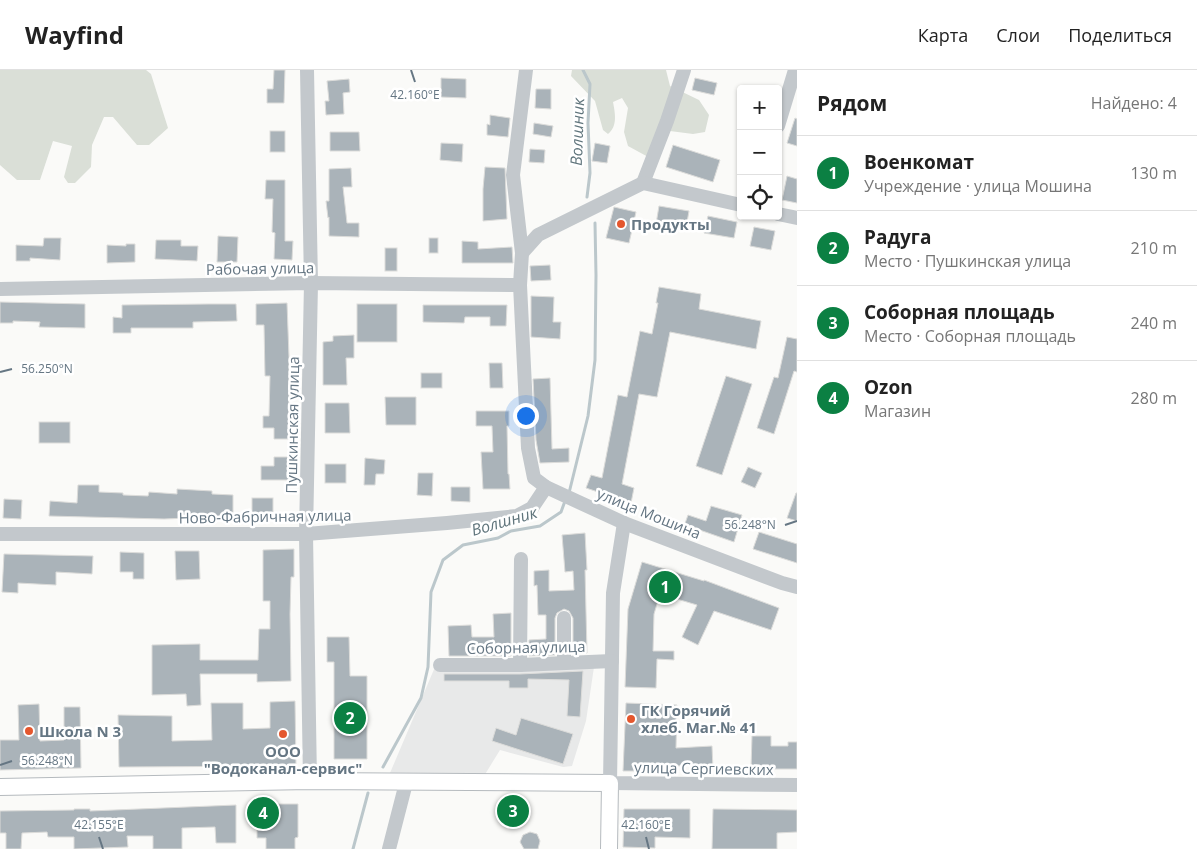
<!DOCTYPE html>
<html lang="ru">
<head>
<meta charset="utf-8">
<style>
	body { margin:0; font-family:"Open Sans",sans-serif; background:#f2f2f2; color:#222 }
	.controls { position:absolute; right:15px; top:15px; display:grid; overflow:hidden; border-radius:5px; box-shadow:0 1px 4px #0004 }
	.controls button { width:45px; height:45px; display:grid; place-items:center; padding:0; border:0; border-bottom:1px solid #e0e0e0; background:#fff; color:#222; font:25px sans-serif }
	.you { position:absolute; left:525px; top:345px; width:18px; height:18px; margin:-12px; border:4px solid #fff; border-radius:50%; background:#1a73e8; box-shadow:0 0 0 8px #1a73e833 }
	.badge { display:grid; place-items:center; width:32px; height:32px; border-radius:50%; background:#0b8043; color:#fff; font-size:16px; font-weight:700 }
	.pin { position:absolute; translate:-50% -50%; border:2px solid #fff; box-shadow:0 1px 5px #0006 }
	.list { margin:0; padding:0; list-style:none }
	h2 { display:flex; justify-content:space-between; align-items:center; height:65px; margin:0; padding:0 20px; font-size:21px }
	h2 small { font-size:16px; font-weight:400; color:#767676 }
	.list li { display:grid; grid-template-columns:32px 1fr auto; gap:15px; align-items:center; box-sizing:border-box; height:75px; padding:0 20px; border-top:1px solid #e0e0e0 }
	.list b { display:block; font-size:19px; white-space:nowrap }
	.list p { margin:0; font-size:16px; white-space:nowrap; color:#767676 }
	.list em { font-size:16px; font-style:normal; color:#767676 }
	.icon { flex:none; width:28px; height:28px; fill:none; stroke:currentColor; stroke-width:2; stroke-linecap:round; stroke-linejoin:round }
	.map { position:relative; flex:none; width:797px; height:779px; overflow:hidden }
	header { display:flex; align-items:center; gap:30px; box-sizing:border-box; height:70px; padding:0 25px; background:#fff; border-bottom:1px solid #e0e0e0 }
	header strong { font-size:24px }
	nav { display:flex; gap:28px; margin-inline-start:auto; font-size:18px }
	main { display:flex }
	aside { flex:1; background:#fff }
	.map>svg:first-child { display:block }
</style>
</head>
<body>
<header>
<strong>Wayfind</strong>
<nav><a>Карта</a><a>Слои</a><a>Поделиться</a></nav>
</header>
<main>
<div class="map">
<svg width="797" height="779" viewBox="0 0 797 779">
	<rect width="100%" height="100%" fill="#fafaf8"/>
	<path fill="#e8e9e9" d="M435 597H594L586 651 572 696 563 697 500 680 484 706 407 705 390 703Z"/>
	<g fill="#dadfd7">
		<path d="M0 0H146L151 4 168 58 149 75H137L113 47H104L92 75 91 97 75 113H68L64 107 72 76 53 71 40 110H17L0 95Z"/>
		<path d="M572 0H666L670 16 699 30 709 45 705 62 693 64 670 61 650 88 628 76 624 62 628 38 622 28 613 32C615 43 618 56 608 64L603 60 595 31 571 6Z"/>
	</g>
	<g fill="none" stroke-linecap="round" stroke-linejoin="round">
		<g stroke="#bbc7cb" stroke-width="3">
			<path d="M583 0 590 14 588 53 590 103 587 127"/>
			<path d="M569 423 588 346 595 290 596 205 595 153"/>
			<path d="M383 697 421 628 428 597 431 522 443 490 463 475 498 468 511 461 540 456 561 442 565 431"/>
			<path d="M353 779 368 723"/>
		</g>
	</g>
	<g fill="#aab3b9" stroke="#dcdcda">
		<path d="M274 0H285L284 33H267V19H273Z"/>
		<path d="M441 8 466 9V28L441 27Z"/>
		<path d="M695 8 717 13 714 25 692 20Z"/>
		<path d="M349 9 350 22 343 23 344 44 326 45 325 31H329L327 11Z"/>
		<path d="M536 19H551V39L535 38Z"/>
		<path d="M490 45 510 48 508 67 487 65V54L490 55Z"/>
		<path d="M795 48 797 49V76L787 73Z"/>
		<path d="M534 53 553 56 551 67 533 64Z"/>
		<rect x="270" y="61" width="15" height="21"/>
		<path d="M330 62H359L360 81H330Z"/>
		<path d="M441 73 463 74 462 92 440 90Z"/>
		<path d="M595 73 610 76 607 93 592 91Z"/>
		<path d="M673 75 720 90 713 112 666 97Z"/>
		<path d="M530 79 545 80 544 93 529 92Z"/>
		<path d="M485 97 505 98 507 149 483 151V119Z"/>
		<path d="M351 98 352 117H343L347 153H359V167L329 166V147L328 148 326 131H329V99Z"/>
		<path d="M787 106 797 109V133L782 130Z"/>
		<path d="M266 110H285V171H293L292 190 274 189 275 163 272 162 273 129H265Z"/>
		<path d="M659 136 689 141 686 158 656 154Z"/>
		<path d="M614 137 636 142 629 173 606 168Z"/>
		<path d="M708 146 737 152 734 168 704 163Z"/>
		<path d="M754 157 775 161 771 180 750 176Z"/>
		<path d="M218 166 238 167 237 192H217Z"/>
		<path d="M44 168H61L60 190 30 188V191H16V175L43 176Z"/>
		<rect x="429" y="168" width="9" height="15"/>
		<path d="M156 170H181V176H198L197 191 155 189Z"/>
		<path d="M462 171 478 172V179L512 177 513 193H462Z"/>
		<path d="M126 174H135V192L107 193V175L126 176Z"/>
		<rect x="385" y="178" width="12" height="23"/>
		<path d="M550 195 551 210 531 211 530 196Z"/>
		<path d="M659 217 701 224 699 239 761 251 756 279 670 262 657 327 639 324 622 414 634 418 631 433 586 418 591 405 602 408 618 325 627 327 640 261 652 264 658 233H656Z"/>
		<path d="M531 226 554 227 553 252H561L560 269 531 267Z"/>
		<path d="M0 232 85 234V258L39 257 40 252 13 251V253H0Z"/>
		<path d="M287 233 289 287V369H274V358H263V346H269L270 306H265L264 255H256V234Z"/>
		<path d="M209 234H236L237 251 193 252V258H131V263H113V247L122 248V235Z"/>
		<rect x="357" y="234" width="40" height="38"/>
		<path d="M423 235H507L506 256H490V247H465L464 253 423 252Z"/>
		<path d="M354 265V288H346L347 315H323V272L333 271V266Z"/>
		<path d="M787 267 797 269V302L794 301 774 364 757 358 774 307 778 308Z"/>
		<path d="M489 293H502L503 318H490Z"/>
		<rect x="421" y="303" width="21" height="15"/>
		<path d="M726 306 752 314 722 405 696 396Z"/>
		<path d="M550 308 552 379 569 378V392L540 393 536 370 533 309Z"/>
		<path d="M385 327H416V355H386Z"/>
		<path d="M325 333H349L350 363H325Z"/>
		<path d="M476 341H509V356H507L508 404H509L510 419H483L481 382H493L492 356H476Z"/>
		<rect x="39" y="352" width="31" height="21"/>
		<path d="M274 387H290V410H261V396H274Z"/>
		<path d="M365 388 385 390 384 404H376L375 415H364Z"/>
		<rect x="325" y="394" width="21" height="19"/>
		<path d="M748 397 762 403 755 418 741 412Z"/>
		<path d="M418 403H433L432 426 417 425Z"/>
		<path d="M78 415H99V422L123 423V425L148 426 149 422 177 424V419L212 421V424L233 425V448L189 445 188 448 164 449 49 446 50 431 77 433Z"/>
		<path d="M451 417H470V432L451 431Z"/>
		<path d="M796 423H797V451L787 448Z"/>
		<rect x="252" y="428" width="21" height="20"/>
		<path d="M4 429 22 430 21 449 3 448Z"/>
		<path d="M711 436 742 445 734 472 694 458 693 463 683 459 688 445 706 451Z"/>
		<path d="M759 462 797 474V493L753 479Z"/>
		<path d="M585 463 587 500H585L587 583 573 584V548L569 541 564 539 557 543 555 548V585L529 586V570L546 569V545H538L537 515 534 516V501L549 500V521L574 520 573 501 565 502 562 465Z"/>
		<path d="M294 479V507H291L290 544 291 611 257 612V604H200L201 635 187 636 186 624 152 625V575L200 574V590H258L259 559H270V531H263V480Z"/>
		<path d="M175 481H199L200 509 176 510Z"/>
		<path d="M120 482 144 483V509H133V502H120Z"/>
		<path d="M4 484 93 486 92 504 56 502V515L18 513V523L2 522Z"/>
		<path d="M642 492 704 511V510L779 538 771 560 714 541 698 575 682 567 697 535 660 524 654 544 653 581H674V590L657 589 656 618 625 617 628 539Z"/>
		<path d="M511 543V586H449L448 556 471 555 472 567H494L493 544Z"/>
		<path d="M327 567H349L350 606H367V689H334V592H327Z"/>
		<path d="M583 601 580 647 567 646 569 610 528 609V618H509V611H444V604H520Z"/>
		<path d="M295 631 296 696 119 697 118 645 172 646V671L212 670 211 633H243V659L270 658V632Z"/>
		<path d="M626 633 677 635 676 678 712 676 713 699H698V695L654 697V701H623Z"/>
		<path d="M39 634 40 671 64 670V637H80L81 698 0 700V670H19L18 635Z"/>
		<path d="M521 648 573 664 563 694 492 671 496 658 516 665Z"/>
		<path d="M752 666H771V676H788V672H797V699H751Z"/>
		<path d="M257 734H298V767L295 768V779H266V768H257Z"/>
		<path d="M236 735V773H216L215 757 182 758V779H153V766H127L128 777 74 779V767H48L47 762 22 763 21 779H6V763H0V741L74 740V739H90V741Z"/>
		<path d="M624 739H690V768L655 767V778L623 777Z"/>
		<path d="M713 739 797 740V762L777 763V779H712Z"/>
		<path d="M530 762 537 764 540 771 538 779H524L520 772 523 765Z"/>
	</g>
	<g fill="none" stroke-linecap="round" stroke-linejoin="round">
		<defs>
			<path id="major" d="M0 717 310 711 610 713 609 779"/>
		</defs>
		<use href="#major" stroke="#b5babe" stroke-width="18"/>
		<g stroke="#c3c8cc" stroke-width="14">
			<path d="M307 0 311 213 306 464 310 711"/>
			<path d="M526 0 513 105 522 183 520 215 528 378 534 408 546 417 624 453 782 513 797 517"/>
			<path d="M778 56 795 0"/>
			<path d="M643 113 667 51 684 0"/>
			<path d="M778 144 797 148"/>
			<path d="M522 183 538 165 643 113 741 135"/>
			<path d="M0 219 311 213 520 215"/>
			<path d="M624 453 613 523 610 713 797 715"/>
			<path d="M0 464H306L447 453 517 446 532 438 546 417"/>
			<path d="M564 548V593"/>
			<path d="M440 595H520L612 591"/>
			<path d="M520 595 521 489"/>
			<path d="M389 779 406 713"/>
		</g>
		<use href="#major" stroke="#fff" stroke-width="16"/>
	</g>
	<path fill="none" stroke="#657683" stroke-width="2" d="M411 0 415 12M0 302 12 299M785 455 797 451M0 695 12 691M99 767 103 779M646 767 649 779"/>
	<g fill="#e4572e" stroke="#fff" stroke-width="2">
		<circle cx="621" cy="154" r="5"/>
		<circle cx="631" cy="649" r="5"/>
		<circle cx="29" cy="661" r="5"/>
		<circle cx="283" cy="664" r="5"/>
	</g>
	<g text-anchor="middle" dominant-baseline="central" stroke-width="5" stroke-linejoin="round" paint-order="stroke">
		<g font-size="15" font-weight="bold" fill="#657683" stroke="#fff" text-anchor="start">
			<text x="631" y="154">Продукты</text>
			<text x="641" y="640">ГК Горячий<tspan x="641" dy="17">хлеб. Маг.№ 41</tspan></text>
			<text x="39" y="661">Школа N 3</text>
			<text x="283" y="681" text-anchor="middle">ООО<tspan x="283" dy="17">"Водоканал-сервис"</tspan></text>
		</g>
		<g font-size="15" fill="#657683" stroke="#fff">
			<text transform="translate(260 198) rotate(-1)">Рабочая улица</text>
			<text transform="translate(292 355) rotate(-89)">Пушкинская улица</text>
			<text transform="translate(649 443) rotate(22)">улица Мошина</text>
			<text transform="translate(265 446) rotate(-1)">Ново-Фабричная улица</text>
			<text transform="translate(526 577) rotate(-1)">Соборная улица</text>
			<text transform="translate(704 698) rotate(1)">улица Сергиевских</text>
		</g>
		<g font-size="16" font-style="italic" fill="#60757c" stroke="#fff">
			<text transform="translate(577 62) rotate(-88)">Волшник</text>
			<text transform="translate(504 451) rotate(-16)">Волшник</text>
		</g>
	</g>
	<g font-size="12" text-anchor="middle" fill="#657683" stroke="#fff" stroke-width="5" stroke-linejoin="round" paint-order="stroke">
		<text x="415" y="29">42.160°E</text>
		<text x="47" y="303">56.250°N</text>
		<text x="750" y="459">56.248°N</text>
		<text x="47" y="695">56.248°N</text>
		<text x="99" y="759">42.155°E</text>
		<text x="646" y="759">42.160°E</text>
	</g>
</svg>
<div class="controls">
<button>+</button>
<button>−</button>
<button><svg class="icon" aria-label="locate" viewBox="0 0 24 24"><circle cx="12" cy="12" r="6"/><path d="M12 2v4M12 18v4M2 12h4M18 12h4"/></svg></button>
</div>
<div class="you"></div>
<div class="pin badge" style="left:665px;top:517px">1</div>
<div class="pin badge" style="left:350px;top:648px">2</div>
<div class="pin badge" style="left:513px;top:741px">3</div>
<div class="pin badge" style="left:263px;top:743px">4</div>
</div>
<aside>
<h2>Рядом<small>Найдено: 4</small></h2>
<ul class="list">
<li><span class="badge">1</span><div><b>Военкомат</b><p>Учреждение · улица Мошина</p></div><em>130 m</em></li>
<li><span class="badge">2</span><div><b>Радуга</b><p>Место · Пушкинская улица</p></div><em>210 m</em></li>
<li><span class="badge">3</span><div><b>Соборная площадь</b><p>Место · Соборная площадь</p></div><em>240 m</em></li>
<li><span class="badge">4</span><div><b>Ozon</b><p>Магазин</p></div><em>280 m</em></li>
</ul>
</aside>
</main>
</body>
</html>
